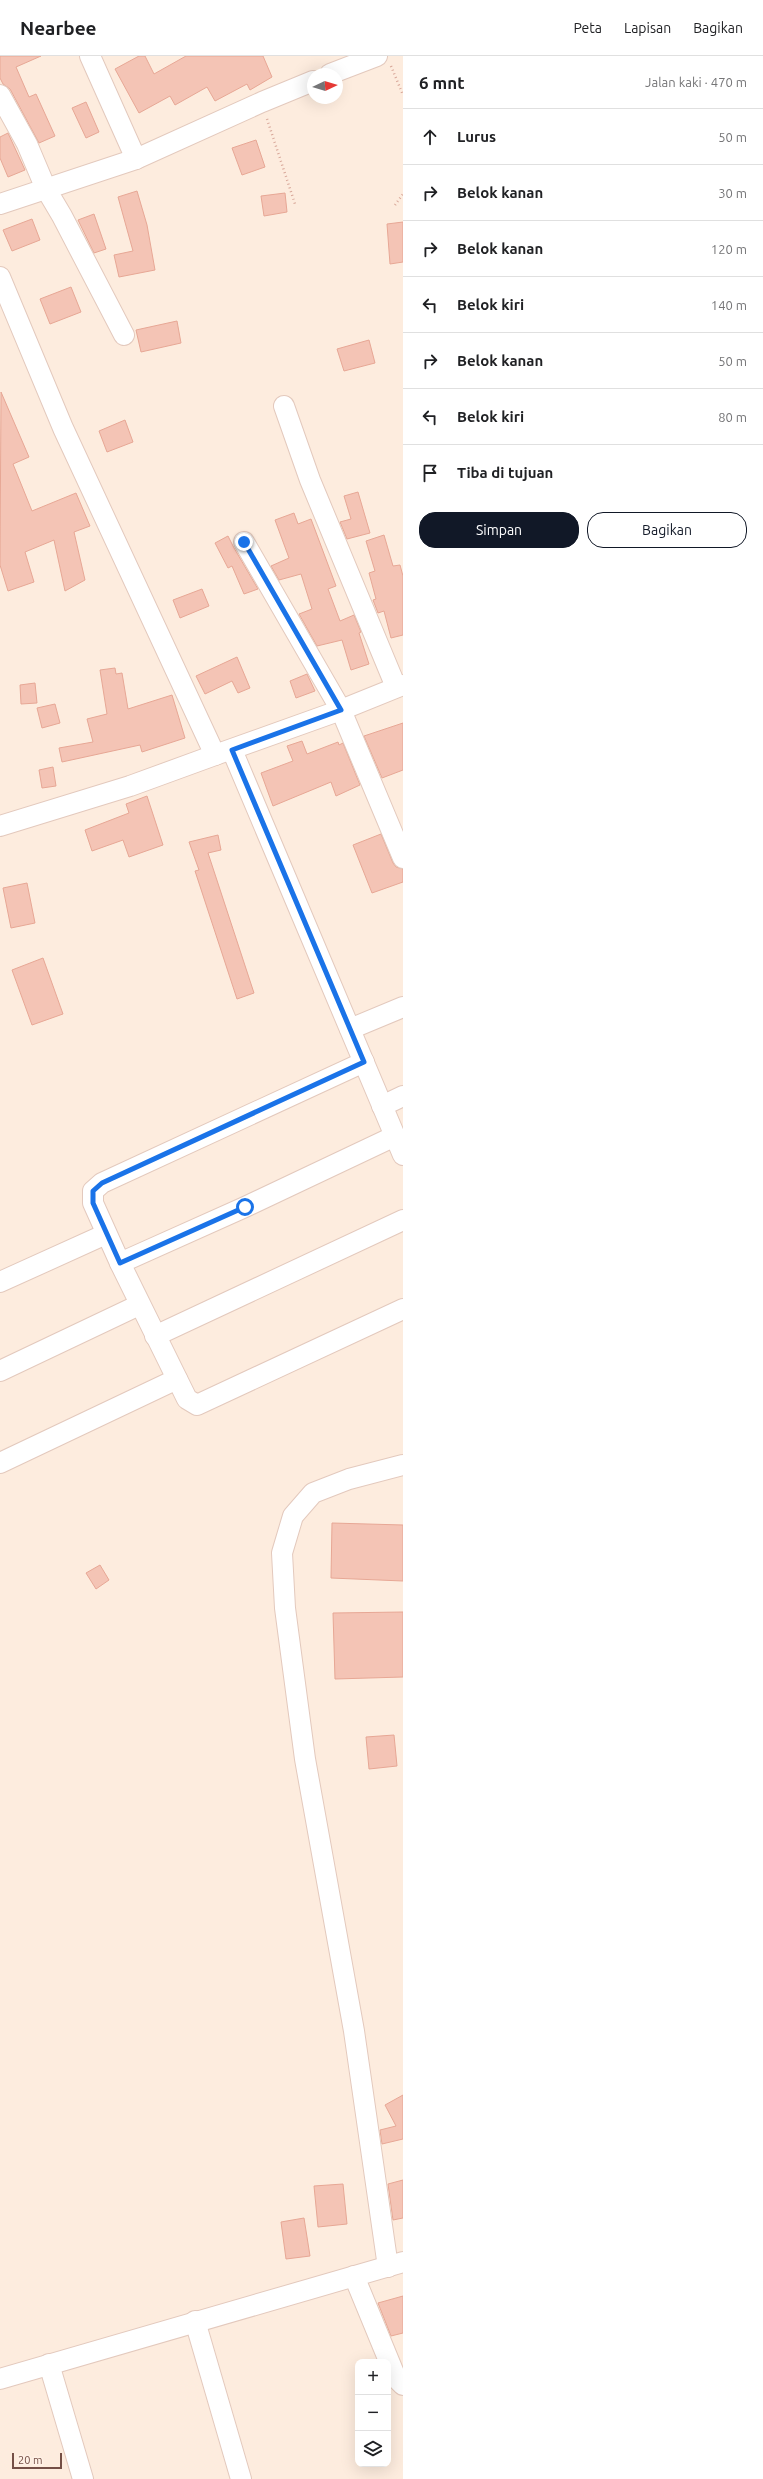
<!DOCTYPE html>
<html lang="id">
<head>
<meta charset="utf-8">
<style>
	body { margin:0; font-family:Ubuntu,sans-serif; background:#f6f6f6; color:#202124 }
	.controls { position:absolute; right:12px; bottom:12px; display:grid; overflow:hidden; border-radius:8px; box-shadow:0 4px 16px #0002 }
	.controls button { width:36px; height:36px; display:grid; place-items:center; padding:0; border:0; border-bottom:1px solid #e0e0e0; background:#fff; color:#202124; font:20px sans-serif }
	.compass { position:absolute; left:307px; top:12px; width:36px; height:36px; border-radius:50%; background:#fff; box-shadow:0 4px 16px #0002; rotate:86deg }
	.scale { position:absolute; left:12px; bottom:10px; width:50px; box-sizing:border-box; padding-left:4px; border:2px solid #744f46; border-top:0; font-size:11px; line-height:14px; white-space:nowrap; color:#744f46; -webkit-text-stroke:3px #fff1e6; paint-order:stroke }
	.stop { position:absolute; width:12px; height:12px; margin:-9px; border:3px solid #1a73e8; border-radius:50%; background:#fff }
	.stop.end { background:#1a73e8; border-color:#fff; box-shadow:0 1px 4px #0008 }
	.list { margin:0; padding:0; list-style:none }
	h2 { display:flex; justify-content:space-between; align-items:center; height:52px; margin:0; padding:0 16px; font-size:17px }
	h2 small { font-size:13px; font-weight:400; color:#757577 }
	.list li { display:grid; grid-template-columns:26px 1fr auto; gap:12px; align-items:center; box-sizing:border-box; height:56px; padding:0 16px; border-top:1px solid #e0e0e0 }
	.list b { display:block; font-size:15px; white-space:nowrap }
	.list em { font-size:13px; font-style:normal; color:#757577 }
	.actions { display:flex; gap:8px; padding:12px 16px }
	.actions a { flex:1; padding:9px 0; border:1px solid #111827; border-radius:16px; text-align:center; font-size:14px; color:#111827 }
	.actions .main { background:#111827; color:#fff }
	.icon { flex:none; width:22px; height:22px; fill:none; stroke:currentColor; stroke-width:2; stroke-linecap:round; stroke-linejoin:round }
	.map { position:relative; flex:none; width:403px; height:2423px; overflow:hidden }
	header { display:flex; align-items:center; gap:24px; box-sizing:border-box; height:56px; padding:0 20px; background:#fff; border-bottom:1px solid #e0e0e0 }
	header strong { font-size:19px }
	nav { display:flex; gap:22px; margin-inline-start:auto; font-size:14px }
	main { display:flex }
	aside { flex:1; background:#fff }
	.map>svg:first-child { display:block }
</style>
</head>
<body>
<header>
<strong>Nearbee</strong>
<nav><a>Peta</a><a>Lapisan</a><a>Bagikan</a></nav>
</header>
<main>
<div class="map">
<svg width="403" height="2423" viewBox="0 0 403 2423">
	<rect width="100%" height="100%" fill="#fdecde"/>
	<g fill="#f4c4b5" stroke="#e7a795">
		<path d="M0 0H41L16 11 29 41 36 38 55 80 39 87 10 33 3 28 0 22Z"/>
		<path d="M139 0H145L154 18 186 0H263L272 21 250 34 247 28 215 45 207 31 175 49 170 40 139 57 115 13Z"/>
		<path d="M86 46 99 76 86 82 72 52Z"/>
		<path d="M8 77 25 114 8 121 0 102V81Z"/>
		<path d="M256 84 265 111 242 119 232 92Z"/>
		<path d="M137 135 147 169 155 214 119 221 114 199 133 195 118 141Z"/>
		<path d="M285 137 287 156 264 160 261 140Z"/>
		<path d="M94 158 106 193 94 197 78 164Z"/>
		<path d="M32 163 40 184 12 195 3 174Z"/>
		<path d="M403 166V206L390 208 387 168Z"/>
		<path d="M71 231 81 256 50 268 40 243Z"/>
		<path d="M177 265 181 287 141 296 136 274Z"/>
		<path d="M369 284 375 307 344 315 337 293Z"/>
		<path d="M1 336 29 401 13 408 32 455 76 437 90 470 74 476 85 524 65 535 54 484 25 496 34 526 8 535 0 509Z"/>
		<path d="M125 364 133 386 107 396 99 375Z"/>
		<path d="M358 436 370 477 347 483 340 466 351 463 344 440Z"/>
		<path d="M294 457 298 468 311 463 336 530 328 533 340 565 354 559 361 576 359 577 369 608 351 614 342 584 317 590 299 558 312 553 301 518 279 524 271 510 289 502 275 464Z"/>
		<path d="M384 479 393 510 400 509 403 520V579L391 582 384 555 378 557 373 544 376 543 369 517 375 515 366 485Z"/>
		<path d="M228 480 234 492 258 533 244 538 232 510 228 512 215 487Z"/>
		<path d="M202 533 209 550 180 562 173 544Z"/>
		<path d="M237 601 250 632 238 637 232 625 205 638 196 620Z"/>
		<path d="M115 612 116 618 122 617 128 653 172 639 185 682 142 696 140 689 62 706 59 692 93 686 87 663 107 658 100 614Z"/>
		<path d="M307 618 315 635 296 642 290 625Z"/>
		<path d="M35 627 37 647 21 648 20 629Z"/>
		<path d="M55 648 60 667 42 672 37 652Z"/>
		<path d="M403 667V714L382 722 364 680Z"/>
		<path d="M302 685 307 698 338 686 339 689 343 687 360 729 336 740 331 726 273 750 261 717 293 705 287 690Z"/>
		<path d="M53 711 56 730 42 732 39 714Z"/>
		<path d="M147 740 163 789 129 801 123 784 92 795 85 774 129 757 126 748Z"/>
		<path d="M381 778 393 807 396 811 403 813V826L372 837 353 789Z"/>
		<path d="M218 779 221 794 208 797 254 937 237 943 195 815 199 814 189 786Z"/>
		<path d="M27 827 35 867 11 872 3 832Z"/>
		<path d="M43 902 63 958 32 969 12 914Z"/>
		<path d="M332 1467 403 1469V1525L331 1522Z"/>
		<path d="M100 1509 109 1524 96 1533 86 1517Z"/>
		<path d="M403 1556V1621L335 1623 333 1557Z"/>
		<path d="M394 1679 397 1710 369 1713 366 1681Z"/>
		<path d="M403 2039V2083L382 2088 380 2074 396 2070 385 2049Z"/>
		<path d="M403 2124V2162L393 2164 388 2128Z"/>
		<path d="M343 2128 347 2168 318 2171 314 2130Z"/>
		<path d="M304 2162 310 2200 286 2203 281 2166Z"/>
		<path d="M403 2240V2277L391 2280 378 2247Z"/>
	</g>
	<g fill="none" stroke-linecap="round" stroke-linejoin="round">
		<defs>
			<g id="street">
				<path d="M90 0 136 103"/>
				<path d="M330 18 377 0"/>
				<path d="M0 39 27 88 46 133 62 160 124 279"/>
				<path d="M0 148 136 103 262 46 313 25"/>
				<path d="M0 221 63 372 215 699 341 654 403 629"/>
				<path d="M284 350 310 424 396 631"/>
				<path d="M244 486 341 654 403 802"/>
				<path d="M232 694 403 1099"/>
				<path d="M0 770 130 730 215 699"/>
				<path d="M350 973 403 951"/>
				<path d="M382 1050 403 1040"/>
				<path d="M395 1080 245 1151 120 1207 187 1343 197 1349 403 1253"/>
				<path d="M120 1207 93 1147V1135L102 1127 364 1006"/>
				<path d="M0 1226 106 1178"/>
				<path d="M155 1280 403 1164"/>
				<path d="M0 1315 139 1249"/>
				<path d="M0 1407 177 1323"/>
				<path d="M388 2211 354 1975 305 1703 285 1552 282 1497 293 1460 313 1437 349 1423 403 1409"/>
				<path d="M354 2220 396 2322 403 2329"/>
				<path d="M195 2265 241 2423"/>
				<path d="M49 2308 83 2423"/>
				<path d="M0 2323 403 2206"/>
			</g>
		</defs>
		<use href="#street" stroke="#e3c9bd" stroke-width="22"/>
		<g stroke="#d8a799" stroke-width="2.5" stroke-dasharray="1 3" stroke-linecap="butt">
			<path d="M391 10 403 39"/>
			<path d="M267 63 295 148"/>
			<path d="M395 149 403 138"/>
		</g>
		<use href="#street" stroke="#fff" stroke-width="20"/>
	</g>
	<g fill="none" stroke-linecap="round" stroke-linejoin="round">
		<path stroke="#1a73e8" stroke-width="5" d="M244 486 341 654 232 694 364 1006 102 1127 93 1135V1147L120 1207 245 1151"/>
	</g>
</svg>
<div class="controls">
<button>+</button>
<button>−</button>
<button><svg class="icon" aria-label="layers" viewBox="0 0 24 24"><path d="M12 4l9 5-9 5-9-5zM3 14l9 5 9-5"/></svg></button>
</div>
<svg class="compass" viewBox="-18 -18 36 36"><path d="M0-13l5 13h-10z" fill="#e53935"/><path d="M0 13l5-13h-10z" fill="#757577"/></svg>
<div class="scale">20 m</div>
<div class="stop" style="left:245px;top:1151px"></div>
<div class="stop end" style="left:244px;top:486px"></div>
</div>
<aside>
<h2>6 mnt<small>Jalan kaki · 470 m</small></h2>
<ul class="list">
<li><svg class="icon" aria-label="ahead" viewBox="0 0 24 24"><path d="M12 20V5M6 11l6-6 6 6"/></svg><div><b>Lurus</b></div><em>50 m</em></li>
<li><svg class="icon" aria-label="right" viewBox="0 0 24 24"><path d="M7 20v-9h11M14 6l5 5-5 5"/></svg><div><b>Belok kanan</b></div><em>30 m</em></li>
<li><svg class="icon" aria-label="right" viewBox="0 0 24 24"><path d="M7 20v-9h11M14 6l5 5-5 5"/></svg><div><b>Belok kanan</b></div><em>120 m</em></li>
<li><svg class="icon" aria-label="left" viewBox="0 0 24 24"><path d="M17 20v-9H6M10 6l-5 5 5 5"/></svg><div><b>Belok kiri</b></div><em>140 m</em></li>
<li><svg class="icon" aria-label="right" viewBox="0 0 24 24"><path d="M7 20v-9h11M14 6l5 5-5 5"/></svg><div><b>Belok kanan</b></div><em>50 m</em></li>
<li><svg class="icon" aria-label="left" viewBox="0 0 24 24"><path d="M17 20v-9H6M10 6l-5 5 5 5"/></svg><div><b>Belok kiri</b></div><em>80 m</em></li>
<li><svg class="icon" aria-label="arrive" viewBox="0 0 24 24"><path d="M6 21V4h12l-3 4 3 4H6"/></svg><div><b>Tiba di tujuan</b></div></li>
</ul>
<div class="actions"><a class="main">Simpan</a><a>Bagikan</a></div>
</aside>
</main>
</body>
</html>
